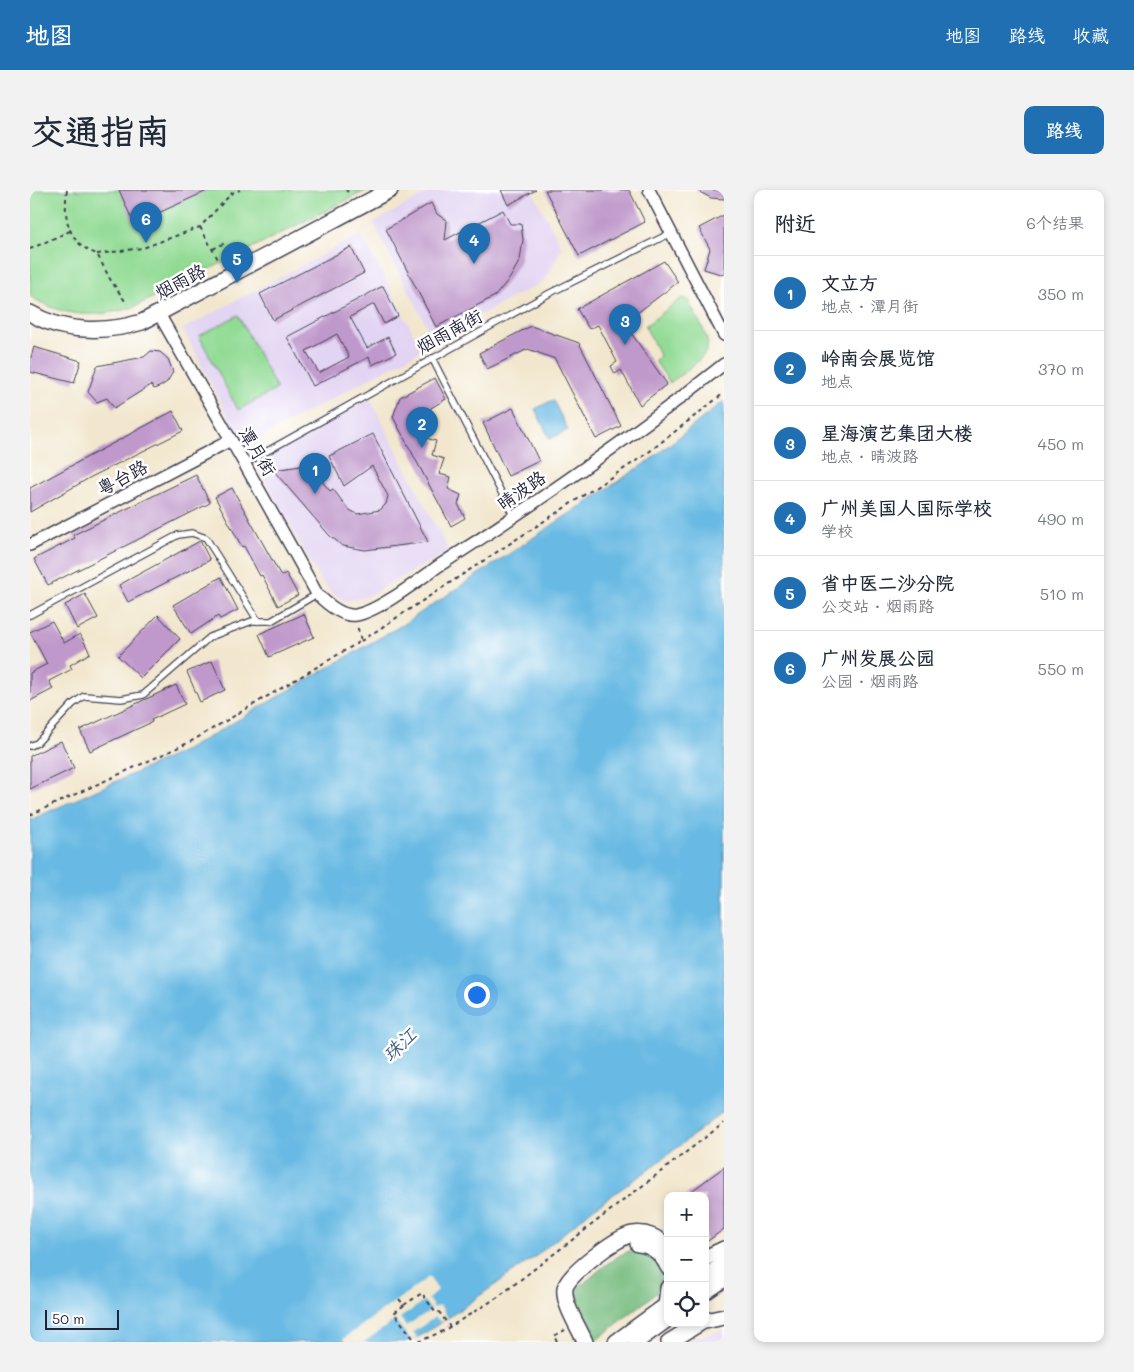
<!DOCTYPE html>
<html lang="zh">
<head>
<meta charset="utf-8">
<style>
	body { margin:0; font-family:Mali,"LXGW WenKai TC",sans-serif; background:#f2f2f3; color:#1f2937 }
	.controls { position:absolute; right:15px; bottom:15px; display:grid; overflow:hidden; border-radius:10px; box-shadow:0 2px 8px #0003 }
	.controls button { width:45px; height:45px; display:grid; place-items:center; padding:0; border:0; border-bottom:1px solid #e0e1e3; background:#fff; color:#1f2937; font:25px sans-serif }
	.scale { position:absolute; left:15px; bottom:12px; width:74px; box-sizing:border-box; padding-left:5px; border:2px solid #22223b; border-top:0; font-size:14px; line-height:18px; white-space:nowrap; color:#22223b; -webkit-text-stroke:4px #fff; paint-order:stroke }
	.you { position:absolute; left:446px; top:804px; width:18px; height:18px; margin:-12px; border:4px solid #fff; border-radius:50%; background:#1a73e8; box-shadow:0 0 0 8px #1a73e833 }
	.badge { display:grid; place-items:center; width:32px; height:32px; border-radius:50%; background:#1f6fb2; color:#fff; font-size:16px; font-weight:700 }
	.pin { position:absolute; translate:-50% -41px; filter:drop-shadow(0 1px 2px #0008) }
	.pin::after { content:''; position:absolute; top:26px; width:18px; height:15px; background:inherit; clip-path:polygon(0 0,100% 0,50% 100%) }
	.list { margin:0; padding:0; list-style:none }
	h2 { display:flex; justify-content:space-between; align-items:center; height:65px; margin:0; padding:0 20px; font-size:21px }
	h2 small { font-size:16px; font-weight:400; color:#747a83 }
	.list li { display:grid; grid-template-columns:32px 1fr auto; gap:15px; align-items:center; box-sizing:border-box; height:75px; padding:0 20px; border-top:1px solid #e0e1e3 }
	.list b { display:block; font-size:19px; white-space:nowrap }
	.list p { margin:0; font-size:16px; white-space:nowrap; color:#747a83 }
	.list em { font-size:16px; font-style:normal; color:#747a83 }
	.icon { flex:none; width:28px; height:28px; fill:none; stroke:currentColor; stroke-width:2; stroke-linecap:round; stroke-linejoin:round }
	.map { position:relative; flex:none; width:694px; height:1152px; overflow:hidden; border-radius:10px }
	header { display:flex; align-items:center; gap:30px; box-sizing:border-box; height:70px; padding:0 25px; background:#1f6fb2; color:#fff }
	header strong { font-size:24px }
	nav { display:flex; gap:28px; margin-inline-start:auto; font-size:18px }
	.intro { display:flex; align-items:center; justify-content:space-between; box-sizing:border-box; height:120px; padding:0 30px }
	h1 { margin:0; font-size:35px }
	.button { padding:12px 22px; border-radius:10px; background:#1f6fb2; color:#fff; font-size:18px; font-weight:700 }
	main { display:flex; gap:30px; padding:0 30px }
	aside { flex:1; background:#fff; border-radius:10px; box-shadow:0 2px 8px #0003 }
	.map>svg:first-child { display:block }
</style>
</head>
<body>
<header>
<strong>地图</strong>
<nav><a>地图</a><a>路线</a><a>收藏</a></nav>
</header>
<div class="intro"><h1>交通指南</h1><a class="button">路线</a></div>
<main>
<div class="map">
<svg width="694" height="1152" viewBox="0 0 694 1152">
	<rect width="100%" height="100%" fill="#fff"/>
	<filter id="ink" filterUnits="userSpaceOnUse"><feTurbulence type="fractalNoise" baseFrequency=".02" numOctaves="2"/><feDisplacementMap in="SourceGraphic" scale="10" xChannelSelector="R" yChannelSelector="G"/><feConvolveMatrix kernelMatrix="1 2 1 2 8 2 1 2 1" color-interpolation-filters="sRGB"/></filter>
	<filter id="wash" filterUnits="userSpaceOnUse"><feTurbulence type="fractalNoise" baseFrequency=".0096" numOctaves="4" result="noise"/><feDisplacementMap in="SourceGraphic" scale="20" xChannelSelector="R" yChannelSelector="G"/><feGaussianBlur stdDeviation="1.12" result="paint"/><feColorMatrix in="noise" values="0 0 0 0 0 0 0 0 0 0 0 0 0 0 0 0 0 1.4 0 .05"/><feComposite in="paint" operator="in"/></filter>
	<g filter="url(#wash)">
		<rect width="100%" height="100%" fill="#f2e7ce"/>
		<g fill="#e2d4f3">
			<path d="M403 0H502L532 58 514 91 404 149 343 33Z"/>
			<path d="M331 44 392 160 224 251 207 244 153 139Z"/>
			<path d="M340 209 419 361 336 407 317 411 303 404 289 388 228 276 232 269Z"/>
			<path d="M694 1140V1152H653L656 1150Z"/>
		</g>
		<g fill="#93db95" stroke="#5a7e68">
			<path d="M0 0H337L104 117C66 128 34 128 0 106Z"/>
			<path d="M652 108 657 109C686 163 688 156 640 193L625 171 630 166 615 136Z"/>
			<path d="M208 125 247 199 208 220 169 146Z"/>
		</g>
		<path fill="#76bb7e" stroke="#4c6e5c" d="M607 1059 617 1067 626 1069 634 1077 636 1085 629 1101 564 1152H561C553 1135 541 1116 548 1098 565 1085 586 1062 607 1059Z"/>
		<g fill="#68b9e3" stroke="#456e8f">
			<path d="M523 210 538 240 520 249 505 219Z"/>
			<path d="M694 211V921L621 978 564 1018 506 1066 418 1128 390 1146 375 1152H0V630L156 560 372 435 620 270Z"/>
		</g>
		<path fill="#f2e7ce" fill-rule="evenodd" d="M399 1087 408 1100 398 1109 404 1118 410 1115 418 1128 411 1132 405 1127 383 1142 387 1147 381 1150 365 1130 334 1152H315L313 1149ZM394 1111 401 1120 376 1136 370 1128Z"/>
		<g id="blocks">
			<g fill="#bf99cb" fill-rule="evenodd">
				<path d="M89 0H179L104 34Z"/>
				<path d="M471 0H506L478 15Z"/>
				<path d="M515 0H599L615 32 549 66Z"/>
				<path d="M666 0H694V9L681 8Z"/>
				<path d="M401 13 407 24 417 31 415 50 473 20 480 34H491L493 50 490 70 480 88 465 106 406 137 356 39Z"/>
				<path d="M694 25V85L674 79 680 59 669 38Z"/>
				<path d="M321 57 334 83 243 130 230 104Z"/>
				<path d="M634 71 648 92 594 133 637 194 610 215 591 180 585 184 581 176 587 172 568 135 559 139 547 119Z"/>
				<path d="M353 96 368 126 354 134 344 114 320 127 337 158 358 147 366 163 342 175 339 167 283 196 257 147ZM307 144 319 167 289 183 276 161Z"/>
				<path d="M501 136 549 153 591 236 566 249 525 169 498 159 457 179 449 163Z"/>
				<path d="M4 157 51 171 44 193 0 182V171Z"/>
				<path d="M121 161 130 162 138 169 143 182 137 192 131 196 124 199 121 195 84 218 77 208 67 212 58 202 67 176 114 167Z"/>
				<path d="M405 188 416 209 401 218 393 247 406 251 402 265 414 269 409 284 421 287 418 299 431 305 428 314 435 328 421 336 363 227 370 207Z"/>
				<path d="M483 218 509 271 478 286 453 233Z"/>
				<path d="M143 221 153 241 61 287 0 322V298Z"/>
				<path d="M343 244 398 352 335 360 313 356 300 346 243 280 278 275 300 301 303 299 318 319 327 324 350 320 356 314 358 306 342 276 314 296 299 266Z"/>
				<path d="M166 285 180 313 18 395 4 369 45 348 43 345Z"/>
				<path d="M202 298 251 386 256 383 268 405 248 416 232 385 230 386 214 356 212 357 185 307Z"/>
				<path d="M170 351 180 370 98 412 89 395Z"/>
				<path d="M191 387 208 420 190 429 188 426 161 444 143 415Z"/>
				<path d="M55 404 68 428 47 439 35 415Z"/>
				<path d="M274 424 284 447 239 467 229 444Z"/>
				<path d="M128 425 150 449 111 488 88 466Z"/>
				<path d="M22 431 34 453 50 444 60 463 40 475 42 479 19 491 23 499 0 511V483L17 474 0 442Z"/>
				<path d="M182 471 195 500 170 512 157 482Z"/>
				<path d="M146 495 155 514 121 530 122 532 60 561 50 540Z"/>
				<path d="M31 551 44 578 0 599V566Z"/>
				<path d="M694 977V1039L675 1053V1006H655Z"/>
			</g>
		</g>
	</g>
	<g filter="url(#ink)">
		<use href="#blocks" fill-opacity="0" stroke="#414051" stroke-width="1"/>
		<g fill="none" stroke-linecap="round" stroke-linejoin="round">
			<defs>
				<g id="lane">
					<path d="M402 168 484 327"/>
					<path d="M216 273 520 103 641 43"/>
					<path d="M0 425 148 345 162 343 176 348 228 431"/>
					<path d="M0 556 7 553 43 514 54 506 91 509 113 505 180 447 222 431H241L287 404"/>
				</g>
				<g id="street">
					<path d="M619 0 694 145"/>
					<path d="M129 124C182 217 236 310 287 404 296 413 312 427 326 425 349 421 390 389 410 375 508 312 603 246 694 174"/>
					<path d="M0 355 201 250"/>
				</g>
				<g id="secondary">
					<path d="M0 123C33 143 76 143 112 132L360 0"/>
					<path d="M608 1054C622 1055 632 1064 638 1077"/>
					<path d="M675 1068 694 1059"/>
					<path d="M675 1087 694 1074"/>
					<path d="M675 1102 694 1089"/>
					<path d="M636 1116 638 1098"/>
					<path d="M675 1131 694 1127"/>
					<path d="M555 1152C549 1137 533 1115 535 1098 538 1084 588 1046 603 1044 617 1042 627 1048 638 1056"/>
					<path d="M586 1152 638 1114"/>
					<path d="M606 1152 638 1129"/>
					<path d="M639 1152 670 1133"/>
				</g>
			</defs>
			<use href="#lane" stroke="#414051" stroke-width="8"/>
			<use href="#street" stroke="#414051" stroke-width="14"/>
			<use href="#secondary" stroke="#414051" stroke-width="18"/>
			<g stroke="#414051" stroke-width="2" stroke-dasharray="4 4" stroke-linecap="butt">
				<path d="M37 0C33 28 38 54 67 64L80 89 97 114"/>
				<path d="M316 0 318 2"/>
				<path d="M170 37 189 71"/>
				<path d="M0 59 40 41"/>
				<path d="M183 59 195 53"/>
				<path d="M67 64 113 58 170 37 202 3 210 0"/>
				<path d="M331 451 615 265 694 203"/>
				<path d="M0 625 160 552 331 451 327 435"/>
				<path d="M369 1109 374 1115 364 1123 386 1152"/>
				<path d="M374 1115 392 1103 405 1122H409L420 1137"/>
				<path d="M388 1152 413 1141 468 1107 694 933"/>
				<path d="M527 1152 524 1146 535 1140"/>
			</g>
			<use href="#lane" stroke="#fff" stroke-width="5.5"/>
			<use href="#street" stroke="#fff" stroke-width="11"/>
			<use href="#secondary" stroke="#fff" stroke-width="15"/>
		</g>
	</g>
	<g text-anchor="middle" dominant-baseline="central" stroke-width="5" stroke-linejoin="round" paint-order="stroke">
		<g font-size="18" fill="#22223b" stroke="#fff">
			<text transform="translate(150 91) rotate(-28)">烟雨路</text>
			<text transform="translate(419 141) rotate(-29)">烟雨南街</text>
			<text transform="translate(228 261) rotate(59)">潭月街</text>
			<text transform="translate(92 287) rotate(-28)">粤台路</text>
			<text transform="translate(491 300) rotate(-35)">晴波路</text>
		</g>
		<g font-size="19" font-style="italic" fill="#3e5e7e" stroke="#fff">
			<text transform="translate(369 854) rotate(-43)">珠江</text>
		</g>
	</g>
</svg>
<div class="controls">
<button>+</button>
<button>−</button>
<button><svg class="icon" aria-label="locate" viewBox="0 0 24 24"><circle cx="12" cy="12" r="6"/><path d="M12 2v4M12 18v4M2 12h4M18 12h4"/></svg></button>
</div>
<div class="scale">50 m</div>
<div class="you"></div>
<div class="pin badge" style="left:285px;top:304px">1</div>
<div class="pin badge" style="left:392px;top:258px">2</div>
<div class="pin badge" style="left:595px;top:155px">3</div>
<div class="pin badge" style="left:444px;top:74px">4</div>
<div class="pin badge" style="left:207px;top:93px">5</div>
<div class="pin badge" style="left:116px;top:53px">6</div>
</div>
<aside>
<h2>附近<small>6个结果</small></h2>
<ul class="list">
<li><span class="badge">1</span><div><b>文立方</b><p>地点 · 潭月街</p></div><em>350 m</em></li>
<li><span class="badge">2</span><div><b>岭南会展览馆</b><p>地点</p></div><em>370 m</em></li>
<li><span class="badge">3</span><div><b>星海演艺集团大楼</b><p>地点 · 晴波路</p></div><em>450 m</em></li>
<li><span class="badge">4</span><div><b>广州美国人国际学校</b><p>学校</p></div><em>490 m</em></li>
<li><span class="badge">5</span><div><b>省中医二沙分院</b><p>公交站 · 烟雨路</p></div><em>510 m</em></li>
<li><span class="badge">6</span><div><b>广州发展公园</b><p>公园 · 烟雨路</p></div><em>550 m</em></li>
</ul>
</aside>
</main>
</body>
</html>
